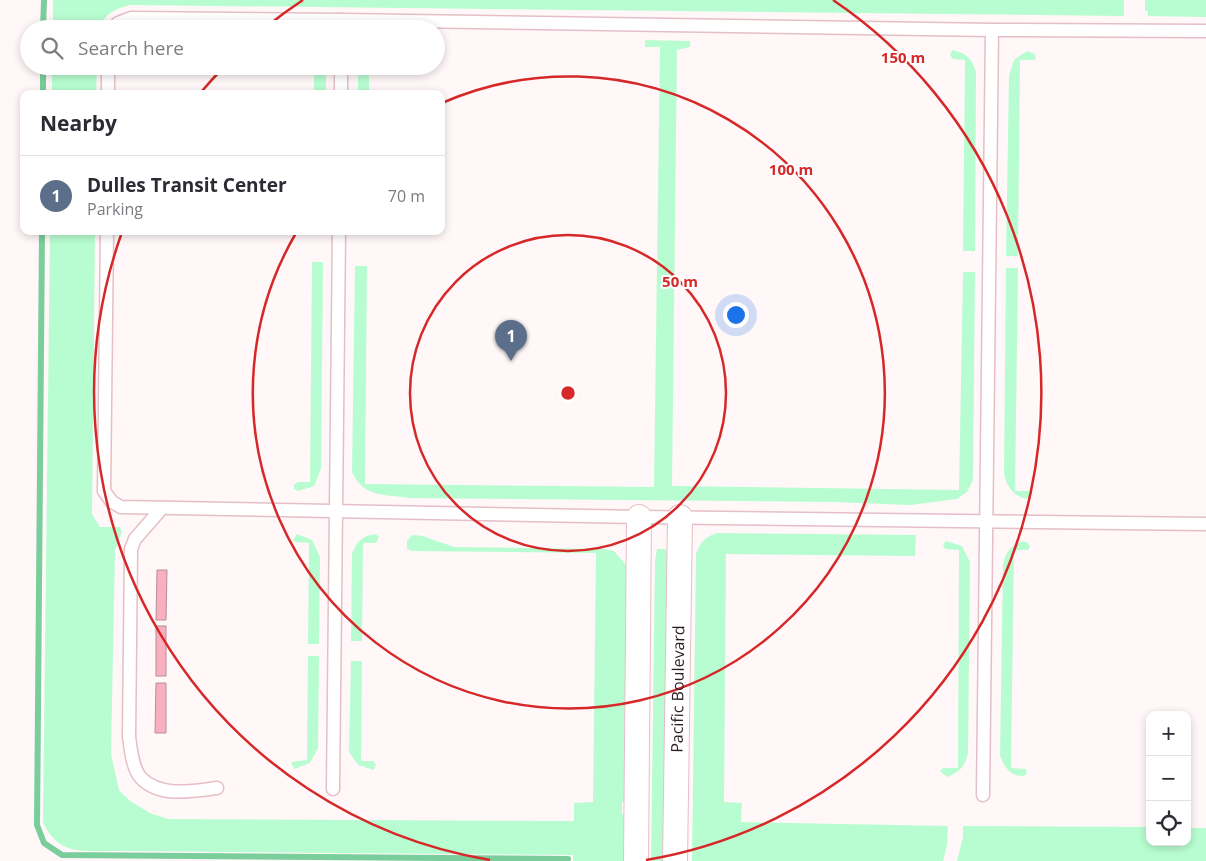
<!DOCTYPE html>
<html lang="en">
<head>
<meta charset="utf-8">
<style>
	body { margin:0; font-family:"Open Sans",sans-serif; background:#f2f2f3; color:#2b2b33 }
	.controls { position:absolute; right:15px; bottom:15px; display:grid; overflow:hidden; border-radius:10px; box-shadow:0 2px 8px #0003 }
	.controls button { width:45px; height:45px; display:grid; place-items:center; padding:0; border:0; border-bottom:1px solid #e1e1e2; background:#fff; color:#2b2b33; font:25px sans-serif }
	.you { position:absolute; left:735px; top:314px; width:18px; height:18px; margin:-12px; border:4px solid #fff; border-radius:50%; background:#1a73e8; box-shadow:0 0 0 8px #1a73e833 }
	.badge { display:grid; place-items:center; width:32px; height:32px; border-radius:50%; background:#04985a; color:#fff; font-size:16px; font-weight:700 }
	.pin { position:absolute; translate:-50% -41px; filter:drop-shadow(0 1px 2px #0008) }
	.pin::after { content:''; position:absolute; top:26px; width:18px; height:15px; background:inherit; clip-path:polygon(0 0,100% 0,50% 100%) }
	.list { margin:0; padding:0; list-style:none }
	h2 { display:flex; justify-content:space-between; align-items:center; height:65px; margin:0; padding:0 20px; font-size:21px }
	h2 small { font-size:16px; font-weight:400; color:#7c7c81 }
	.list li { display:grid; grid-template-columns:32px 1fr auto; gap:15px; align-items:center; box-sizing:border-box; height:80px; padding:0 20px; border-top:1px solid #e1e1e2 }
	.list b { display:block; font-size:19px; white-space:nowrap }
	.list p { margin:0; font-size:16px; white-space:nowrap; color:#7c7c81 }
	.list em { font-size:16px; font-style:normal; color:#7c7c81 }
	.icon { flex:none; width:28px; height:28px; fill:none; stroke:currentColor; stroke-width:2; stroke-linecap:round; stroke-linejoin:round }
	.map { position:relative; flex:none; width:1206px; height:861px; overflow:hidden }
	.search { position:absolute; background:#fff; box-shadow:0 2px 8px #0003; left:20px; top:20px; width:425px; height:55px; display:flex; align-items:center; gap:12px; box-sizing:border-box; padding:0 18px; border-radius:28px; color:#7c7c81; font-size:19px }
	.panel { position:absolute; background:#fff; box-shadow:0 2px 8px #0003; left:20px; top:90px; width:425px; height:145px; border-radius:10px }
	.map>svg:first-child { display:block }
</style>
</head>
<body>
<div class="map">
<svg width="1206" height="861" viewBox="0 0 1206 861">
	<rect width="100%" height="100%" fill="#fff7f8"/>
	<g fill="#b8fdd1">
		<path d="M53 0H1124V16L130 5C114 9 105 14 98 29H53Z"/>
		<path d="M1145 0H1206V17L1148 16V11H1145Z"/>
		<path d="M645 40 690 41V47L677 50 672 486 959 490 963 272H975L973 480 967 492 957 499 910 505 833 502 409 498C384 494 364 498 352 472L355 266H367L365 484 654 487 660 47H645Z"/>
		<path d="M952 50C966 53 972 58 976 72L975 251H963L965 60 953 59 950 55Z"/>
		<path d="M1027 51 1035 54 1036 58 1034 60H1020L1018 256H1006L1009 76 1014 60Z"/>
		<path d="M52 66H97L96 94H52Z"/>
		<rect x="314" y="66" width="12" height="28"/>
		<rect x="358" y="66" width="11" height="28"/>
		<path d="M50 231H95L92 514 100 527H120L122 532 115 550 111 754 119 790 130 801 150 813 168 819 574 821V803L593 802 596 553 412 551 407 549V541L412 535 423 536 454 547 604 549 614 551 626 565 624 802H622V814L624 815 623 861H573V855L120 851C84 850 61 858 43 823Z"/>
		<path d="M312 262H323L321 469 314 486 298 491 294 489V485L298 482H310Z"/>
		<path d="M1006 268H1018L1015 491H1029L1030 496 1027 499C1013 496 1007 487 1004 474Z"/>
		<path d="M717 533 916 535 915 556 726 554 724 802 742 803 741 822 948 826 947 845 943 861H692L696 554C700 542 705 537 717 533Z"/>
		<path d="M297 534 312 540 320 557 319 644H308L309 543 296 542 293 540Z"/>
		<path d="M376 534 379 537 376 543H363L362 641H351L352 554C356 542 363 535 376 534Z"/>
		<path d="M946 541 962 546 970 562 968 753C965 766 960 772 947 777L940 771 943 768H958L959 550 945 549 943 545Z"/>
		<path d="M1023 541 1028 543 1030 547 1028 550H1014L1011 768 1026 769 1027 773 1024 776C1011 777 1004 767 1000 756L1003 564C1006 551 1011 546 1023 541Z"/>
		<path d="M657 549H666L668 563 665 861H651L655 561Z"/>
		<path d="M308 656H319L318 748 310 763 294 769 291 762 307 760Z"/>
		<path d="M351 661H362L361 761H373L376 764 374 770 358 765 349 752Z"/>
		<path d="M963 826 1150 827V842H1187V828H1206V861H957L963 837Z"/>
	</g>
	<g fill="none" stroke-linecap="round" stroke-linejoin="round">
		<g stroke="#7ace9b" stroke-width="6">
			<path d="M43 29 44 0"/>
			<path d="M43 94V66"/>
			<path d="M42 231 37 825 44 843 62 855 568 859"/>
		</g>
	</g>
	<g fill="#f9afc0" stroke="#b49098">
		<path d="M157 570H167L166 620H156Z"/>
		<rect x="156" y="626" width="10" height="50"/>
		<path d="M156 683H166V733H155Z"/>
	</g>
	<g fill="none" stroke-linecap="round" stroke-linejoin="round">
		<defs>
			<g id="service">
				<path d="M112 29 118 23 131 18 341 20"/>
				<path d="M341 29V20L992 30 1206 31"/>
				<path d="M108 94V66"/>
				<path d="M341 94V66"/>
				<path d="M107 231 104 491 112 502 121 507 639 517 1206 524"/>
				<path d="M162 508 135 539 131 549 129 737C131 749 132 768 141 778 160 798 194 791 217 788"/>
				<path d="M333 789 339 231"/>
				<path d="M983 795 992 30"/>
			</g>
			<g id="minor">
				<path d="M636 861 639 517"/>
				<path id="s1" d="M675 861 680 517"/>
			</g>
		</defs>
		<use href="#service" stroke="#e5bfc6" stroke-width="15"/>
		<use href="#minor" stroke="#e5bfc6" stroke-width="26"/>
		<use href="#service" stroke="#fff" stroke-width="12"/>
		<use href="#minor" stroke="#fff" stroke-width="24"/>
	</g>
	<g fill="none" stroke="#d62828" stroke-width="2.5">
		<circle cx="568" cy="393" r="158"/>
		<path d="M442 103A316 316 0 1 1 296 233"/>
		<path d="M490 860A474 474 0 0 1 121 235M202 91A474 474 0 0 1 224 67M266 27A474 474 0 0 1 303 0M833 0A474 474 0 0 1 646 860"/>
	</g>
	<g text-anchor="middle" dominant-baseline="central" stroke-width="4" stroke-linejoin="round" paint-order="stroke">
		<g font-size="16" fill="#2a1c1f" stroke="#fff">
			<text stroke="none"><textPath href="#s1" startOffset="172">Pacific Boulevard</textPath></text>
		</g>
	</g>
	<circle cx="568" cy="393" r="8" fill="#d62828" stroke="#fff" stroke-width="2.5"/>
	<g font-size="15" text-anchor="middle" font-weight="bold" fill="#d62828" stroke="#fff" stroke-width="4" stroke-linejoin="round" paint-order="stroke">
		<text x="903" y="63">150 m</text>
		<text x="791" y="175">100 m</text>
		<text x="680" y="287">50 m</text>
	</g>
</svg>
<div class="controls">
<button>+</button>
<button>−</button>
<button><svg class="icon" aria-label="locate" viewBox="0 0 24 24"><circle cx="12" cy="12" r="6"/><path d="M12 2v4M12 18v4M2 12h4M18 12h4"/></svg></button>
</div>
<div class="you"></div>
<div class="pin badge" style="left:511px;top:361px;background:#5c6f8a">1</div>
<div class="search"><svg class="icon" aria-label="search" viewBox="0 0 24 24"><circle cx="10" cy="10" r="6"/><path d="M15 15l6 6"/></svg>Search here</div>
<section class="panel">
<h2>Nearby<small></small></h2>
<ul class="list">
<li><span class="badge" style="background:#5c6f8a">1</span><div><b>Dulles Transit Center</b><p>Parking</p></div><em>70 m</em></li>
</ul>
</section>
</div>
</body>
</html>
